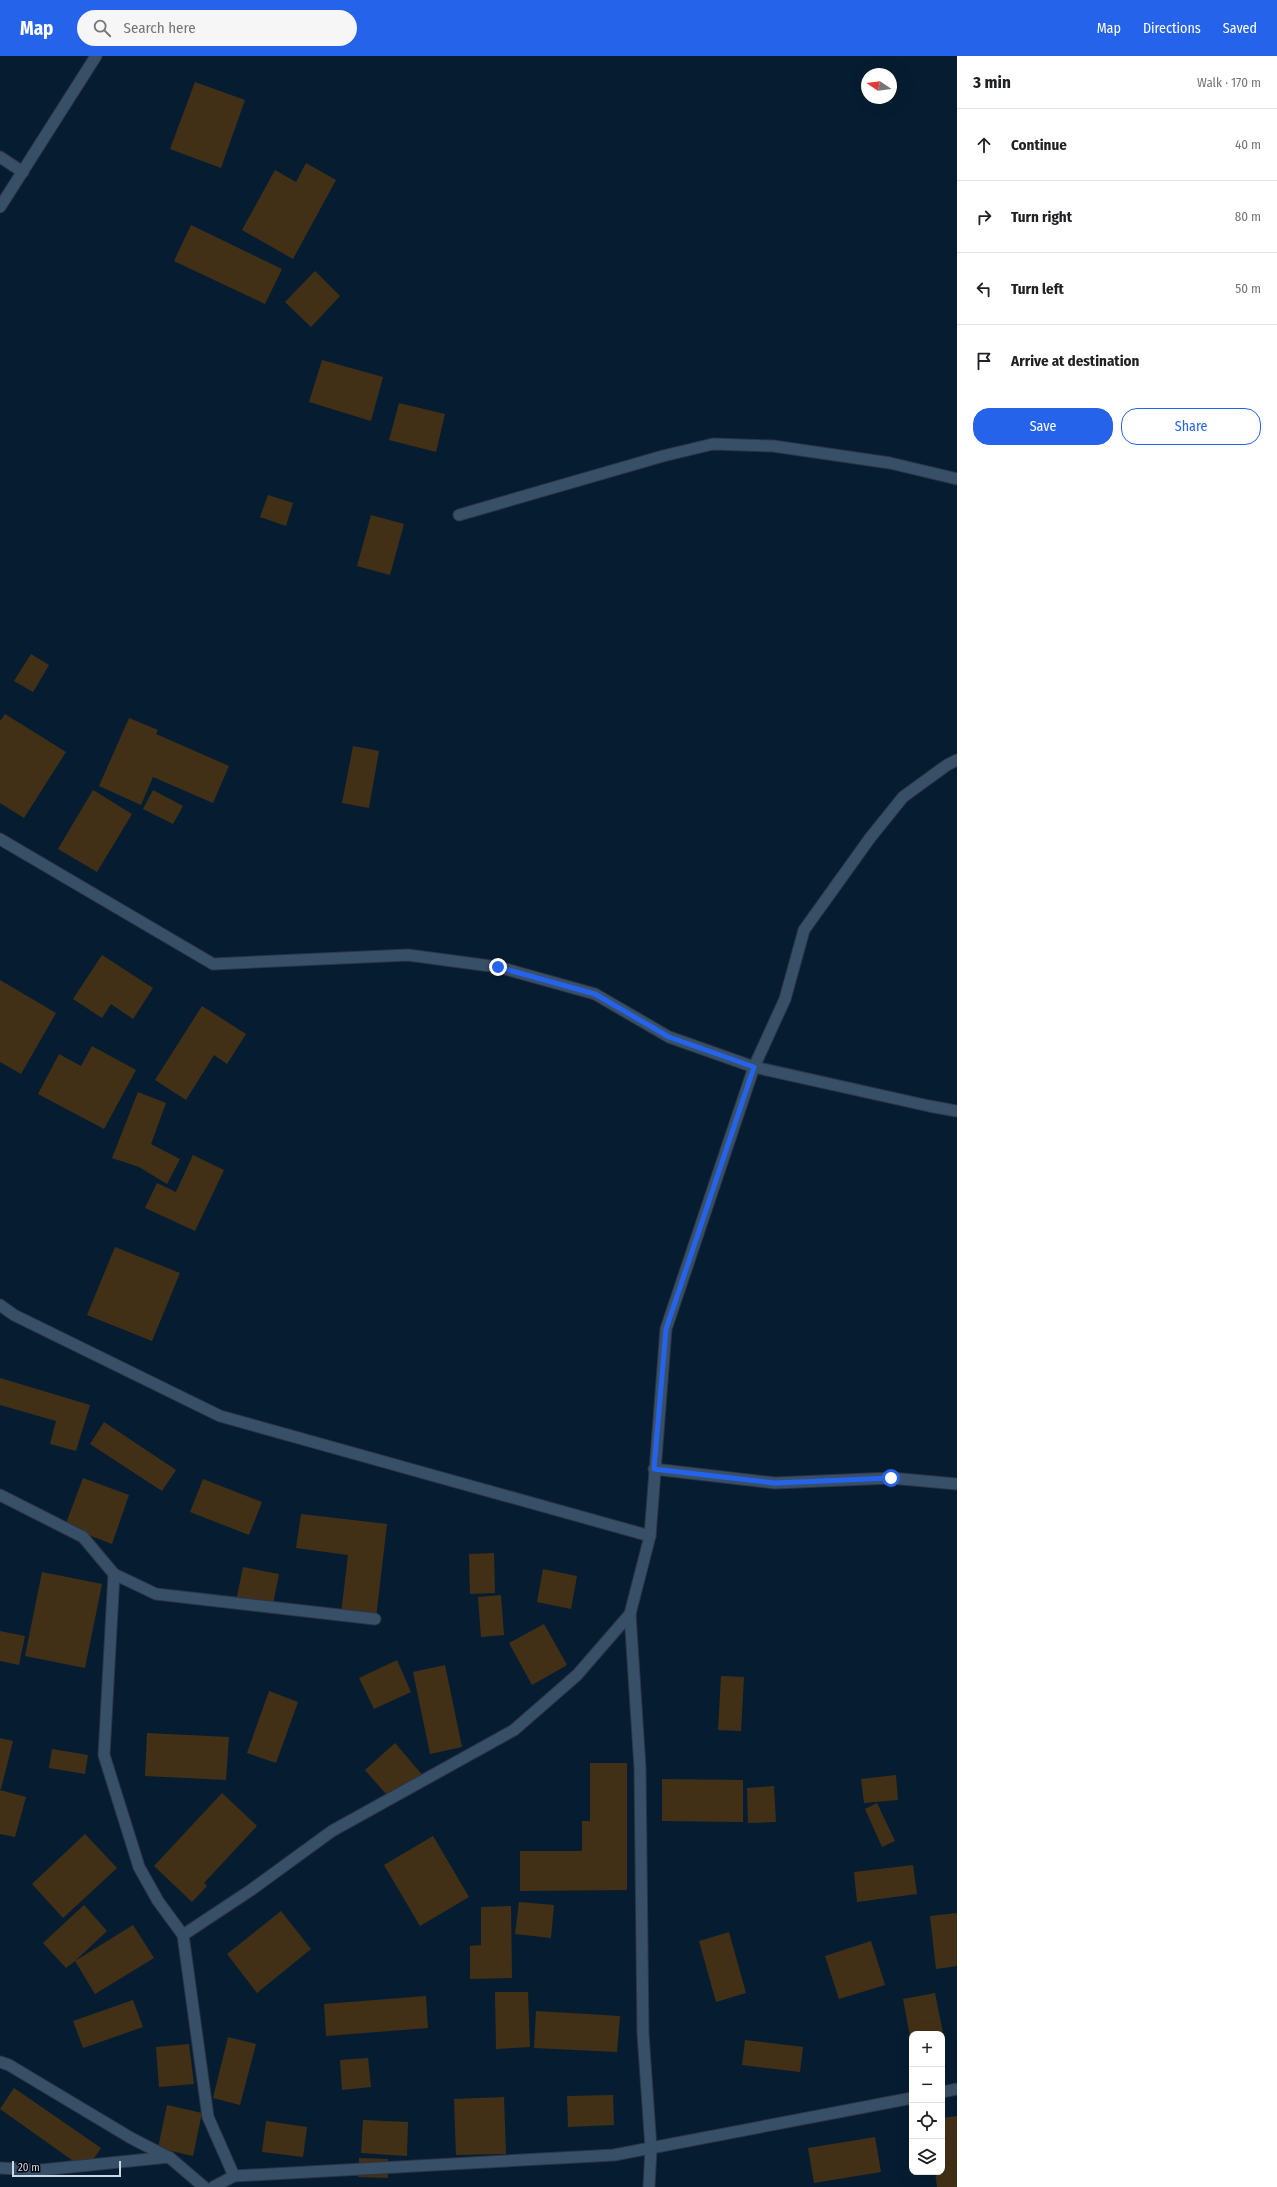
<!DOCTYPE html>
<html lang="en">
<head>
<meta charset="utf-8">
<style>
	body { margin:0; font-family:"Fira Sans Condensed",sans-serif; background:#f6f6f6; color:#202124 }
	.controls { position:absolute; right:12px; bottom:12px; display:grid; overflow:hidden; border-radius:8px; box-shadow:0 4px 16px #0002 }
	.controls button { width:36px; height:36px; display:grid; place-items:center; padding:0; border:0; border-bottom:1px solid #e0e0e0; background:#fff; color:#202124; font:20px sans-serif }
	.compass { position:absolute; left:861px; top:12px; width:36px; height:36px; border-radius:50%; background:#fff; box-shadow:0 4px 16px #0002; rotate:283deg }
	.scale { position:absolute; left:12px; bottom:10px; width:109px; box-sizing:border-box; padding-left:4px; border:2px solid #cbd9e7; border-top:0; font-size:11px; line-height:14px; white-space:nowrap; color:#cbd9e7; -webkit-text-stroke:3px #02070f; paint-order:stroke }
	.stop { position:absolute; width:12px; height:12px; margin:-9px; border:3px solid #2563eb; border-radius:50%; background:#fff }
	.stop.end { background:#2563eb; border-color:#fff; box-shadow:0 1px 4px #0008 }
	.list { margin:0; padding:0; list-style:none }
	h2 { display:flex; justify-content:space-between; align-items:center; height:52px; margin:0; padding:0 16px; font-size:17px }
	h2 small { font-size:13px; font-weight:400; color:#757577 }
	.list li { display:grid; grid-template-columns:26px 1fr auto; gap:12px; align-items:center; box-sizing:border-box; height:72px; padding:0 16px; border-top:1px solid #e0e0e0 }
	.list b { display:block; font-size:15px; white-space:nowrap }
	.list em { font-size:13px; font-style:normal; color:#757577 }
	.actions { display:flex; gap:8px; padding:12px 16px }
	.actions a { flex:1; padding:9px 0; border:1px solid #2563eb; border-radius:16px; text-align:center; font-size:14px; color:#2563eb }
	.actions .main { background:#2563eb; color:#fff }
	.icon { flex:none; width:22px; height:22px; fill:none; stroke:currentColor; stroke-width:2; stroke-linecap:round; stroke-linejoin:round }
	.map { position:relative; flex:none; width:957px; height:2131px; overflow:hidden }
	header { display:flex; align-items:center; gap:24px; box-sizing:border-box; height:56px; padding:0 20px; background:#2563eb; color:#fff }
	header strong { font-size:19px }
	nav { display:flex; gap:22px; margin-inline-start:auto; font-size:14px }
	.search { width:280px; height:36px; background:#f6f6f6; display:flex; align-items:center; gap:10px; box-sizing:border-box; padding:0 14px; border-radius:22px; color:#757577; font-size:15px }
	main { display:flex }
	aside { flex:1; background:#fff }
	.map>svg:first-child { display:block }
</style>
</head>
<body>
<header>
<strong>Map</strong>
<div class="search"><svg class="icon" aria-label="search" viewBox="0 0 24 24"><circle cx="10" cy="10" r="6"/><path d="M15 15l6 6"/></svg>Search here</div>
<nav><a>Map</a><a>Directions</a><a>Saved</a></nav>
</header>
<main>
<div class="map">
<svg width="957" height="2131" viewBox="0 0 957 2131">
	<rect width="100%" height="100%" fill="#061d31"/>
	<g fill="#423016">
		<path d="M195 26 245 44 221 112 170 93Z"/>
		<path d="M306 107 336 124 293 203 242 174 275 114 296 126Z"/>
		<path d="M191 169 282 213 265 248 174 205Z"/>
		<path d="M315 215 340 240 311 271 285 246Z"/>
		<path d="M322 304 383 321 371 365 309 346Z"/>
		<path d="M399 347 445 358 436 396 389 384Z"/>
		<path d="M268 439 293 447 286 470 260 461Z"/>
		<path d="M371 459 404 468 390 519 357 510Z"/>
		<path d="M31 598 49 609 33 636 14 625Z"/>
		<path d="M5 658 66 696 24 762 0 747V665Z"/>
		<path d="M129 662 158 674 156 678 229 710 213 747 153 721 141 749 99 730Z"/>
		<path d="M353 690 379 695 369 752 342 747Z"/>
		<path d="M93 734 132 758 97 816 58 793Z"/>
		<path d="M153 734 183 750 173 768 143 753Z"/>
		<path d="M102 899 153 932 133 963 111 948 102 962 73 943Z"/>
		<path d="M0 924 56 957 21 1018 0 1006Z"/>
		<path d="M202 950 246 978 227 1008 214 999 186 1044 155 1024Z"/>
		<path d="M92 990 136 1014 104 1073 38 1038 59 998 81 1010Z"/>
		<path d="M138 1036 166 1047 151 1088 180 1103 167 1128 139 1111 112 1102Z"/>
		<path d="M193 1099 224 1114 195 1175 145 1152 157 1127 176 1136Z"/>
		<path d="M115 1191 180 1217 152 1285 87 1259Z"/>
		<path d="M0 1322 90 1349 76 1395 50 1388 56 1365 0 1349Z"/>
		<path d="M104 1366 176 1414 162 1435 90 1388Z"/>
		<path d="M83 1422 129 1439 112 1488 65 1470Z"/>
		<path d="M203 1423 262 1446 249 1479 190 1456Z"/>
		<path d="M301 1458 387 1468 376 1562 341 1558 348 1499 296 1492Z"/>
		<path d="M494 1497 495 1537 470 1538 469 1498Z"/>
		<path d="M243 1511 279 1518 271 1558 235 1550Z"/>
		<path d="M543 1513 577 1520 571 1553 537 1546Z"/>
		<path d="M42 1516 102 1528 85 1612 25 1600Z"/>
		<path d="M501 1539 504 1579 481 1581 478 1541Z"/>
		<path d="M544 1568 567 1609 532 1629 509 1587Z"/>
		<path d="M0 1575 25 1580 19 1609 0 1605Z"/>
		<path d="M397 1604 411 1636 374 1653 359 1622Z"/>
		<path d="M445 1609 462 1691 430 1698 413 1616Z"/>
		<path d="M721 1620 744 1621 741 1675 718 1674Z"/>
		<path d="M269 1635 298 1646 276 1707 247 1697Z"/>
		<path d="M147 1677 229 1681 226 1724 145 1720Z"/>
		<path d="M0 1682 13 1685 1 1733H0Z"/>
		<path d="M395 1687 424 1721 394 1747 365 1714Z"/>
		<path d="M52 1693 88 1699 85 1718 49 1712Z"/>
		<path d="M590 1707H627V1834L520 1835V1795H582V1765H590Z"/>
		<path d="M896 1719 898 1744 864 1747 861 1723Z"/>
		<path d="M662 1723 743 1724V1766L662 1765Z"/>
		<path d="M774 1730 776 1766 748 1767 747 1732Z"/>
		<path d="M0 1734 26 1741 15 1781 0 1778Z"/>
		<path d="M222 1737 257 1770 204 1827 207 1830 192 1846 154 1810Z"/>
		<path d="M877 1747 895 1785 882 1791 865 1753Z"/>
		<path d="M85 1778 117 1812 63 1862 32 1828Z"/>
		<path d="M433 1780 469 1841 420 1870 384 1809Z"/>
		<path d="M913 1809 917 1838 857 1846 854 1816Z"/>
		<path d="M519 1846 554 1849 551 1882 515 1878Z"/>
		<path d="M84 1849 107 1875 75 1905 133 1869 154 1902 95 1938 75 1905 66 1912 43 1887Z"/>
		<path d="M511 1850 512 1922 470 1923V1890L481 1889V1851Z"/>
		<path d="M281 1855 311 1893 257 1937 227 1898Z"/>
		<path d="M957 1857V1910L936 1913 930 1860Z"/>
		<path d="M729 1876 746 1937 716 1946 699 1885Z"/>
		<path d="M871 1885 885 1929 839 1943 825 1900Z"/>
		<path d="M495 1936H528L530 1991 496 1993Z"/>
		<path d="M935 1937 943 1977 912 1978 911 1986 903 1943Z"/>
		<path d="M426 1940 428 1972 326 1980 324 1948Z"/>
		<path d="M133 1944 143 1971 83 1992 73 1965Z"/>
		<path d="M536 1955 620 1960 617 1996 534 1992Z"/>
		<path d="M228 1981 256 1988 240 2049 213 2042Z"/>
		<path d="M745 1984 803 1991 800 2016 742 2009Z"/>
		<path d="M189 1988 194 2028 159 2031 156 1991Z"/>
		<path d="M368 2002 371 2031 342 2034 340 2004Z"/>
		<path d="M14 2032 101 2092 86 2114 0 2053Z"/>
		<path d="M613 2039 614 2069 568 2071 567 2040Z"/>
		<path d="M504 2041 506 2098 456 2099 454 2043Z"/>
		<path d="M167 2049 202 2057 193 2100 158 2092Z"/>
		<path d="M957 2060V2131H937L935 2116H942V2062Z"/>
		<path d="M363 2064 408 2066 407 2100 361 2097Z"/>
		<path d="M266 2065 307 2071 303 2101 262 2096Z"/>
		<path d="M875 2081 881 2116 814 2127 808 2092Z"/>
		<path d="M359 2102 388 2103V2122L358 2121Z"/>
	</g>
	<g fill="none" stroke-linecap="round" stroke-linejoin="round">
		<defs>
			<g id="minor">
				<path d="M0 101 23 116"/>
				<path d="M0 151 96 0"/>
				<path d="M459 459 663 400 713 388 773 390 890 407 957 423"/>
				<path d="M0 783 213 908 408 899 498 911 595 938 669 981 754 1011 929 1050 957 1055"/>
				<path d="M0 1249 14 1259 220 1360 650 1480"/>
				<path d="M654 1413 775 1427 891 1422 957 1428"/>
				<path d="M0 1439 83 1481 114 1518 156 1538 375 1563"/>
				<path d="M114 1518 104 1699 139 1811 158 1845 183 1879 208 2061 234 2120"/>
				<path d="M183 1879 251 1834 332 1775 514 1674 577 1619 630 1558"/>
				<path d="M0 2006 9 2009 131 2082 168 2101"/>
				<path d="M942 2036 957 2033"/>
				<path d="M0 2112 41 2114 169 2101 204 2131"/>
				<path d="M213 2131 234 2120 614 2099 912 2042"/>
				<path d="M649 2131 651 2092 643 1978 640 1712 630 1558 650 1480 666 1273 754 1011 785 943 804 874 870 782 903 741 947 709 957 704"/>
			</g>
		</defs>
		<use href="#minor" stroke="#2d3446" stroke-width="13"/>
		<use href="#minor" stroke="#385067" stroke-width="11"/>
	</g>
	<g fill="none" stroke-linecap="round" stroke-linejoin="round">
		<path stroke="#2563eb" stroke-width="5" d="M498 911 595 938 669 981 754 1011 666 1273 654 1413 775 1427 891 1422"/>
	</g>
</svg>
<div class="controls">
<button>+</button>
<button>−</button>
<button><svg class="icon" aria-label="locate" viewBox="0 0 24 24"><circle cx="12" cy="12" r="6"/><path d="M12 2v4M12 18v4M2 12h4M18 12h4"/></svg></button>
<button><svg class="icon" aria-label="layers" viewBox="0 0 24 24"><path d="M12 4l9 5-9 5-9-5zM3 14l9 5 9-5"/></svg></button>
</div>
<svg class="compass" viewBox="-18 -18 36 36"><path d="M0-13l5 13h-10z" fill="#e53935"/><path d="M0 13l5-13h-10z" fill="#757577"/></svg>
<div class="scale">20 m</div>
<div class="stop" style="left:891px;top:1422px"></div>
<div class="stop end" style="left:498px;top:911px"></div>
</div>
<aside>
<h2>3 min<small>Walk · 170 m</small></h2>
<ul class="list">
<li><svg class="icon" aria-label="ahead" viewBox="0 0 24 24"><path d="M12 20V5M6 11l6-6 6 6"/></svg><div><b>Continue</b></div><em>40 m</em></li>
<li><svg class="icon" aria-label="right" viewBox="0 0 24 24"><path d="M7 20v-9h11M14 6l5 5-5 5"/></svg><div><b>Turn right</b></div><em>80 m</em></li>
<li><svg class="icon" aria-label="left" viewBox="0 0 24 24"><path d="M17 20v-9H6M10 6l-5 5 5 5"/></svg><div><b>Turn left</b></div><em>50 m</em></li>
<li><svg class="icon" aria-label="arrive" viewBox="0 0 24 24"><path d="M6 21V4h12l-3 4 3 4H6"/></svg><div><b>Arrive at destination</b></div></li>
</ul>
<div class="actions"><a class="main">Save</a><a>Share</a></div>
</aside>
</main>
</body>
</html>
